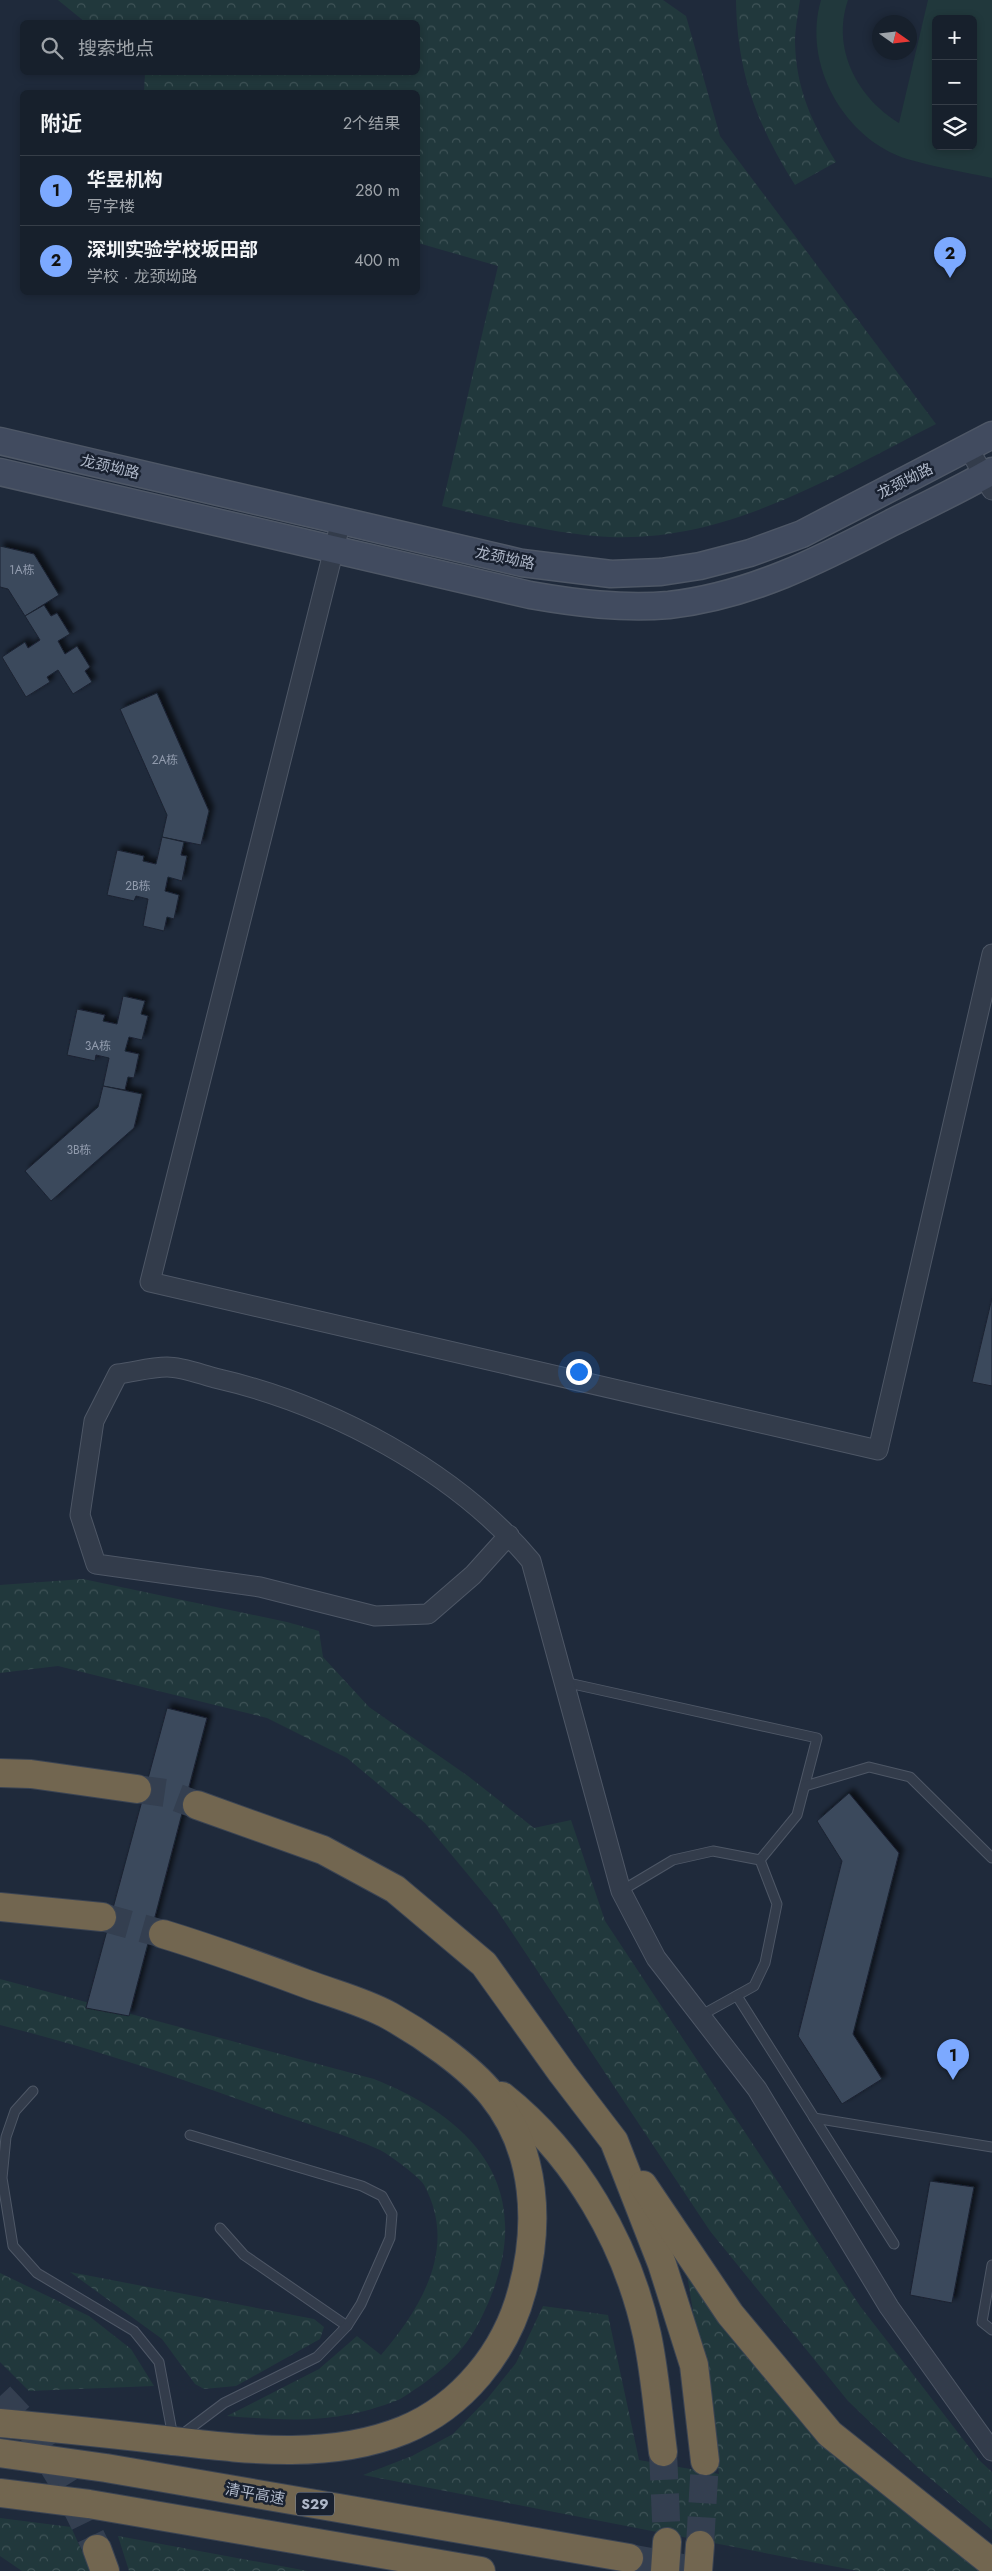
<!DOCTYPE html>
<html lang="zh">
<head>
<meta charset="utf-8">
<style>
	body { margin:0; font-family:Jost,"Noto Sans SC",sans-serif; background:#202834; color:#f1f3f6 }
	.controls { position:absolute; right:15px; top:15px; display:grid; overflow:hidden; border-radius:8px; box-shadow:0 2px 8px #0003 }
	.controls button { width:45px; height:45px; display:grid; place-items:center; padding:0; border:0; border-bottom:1px solid #363e48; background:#17202c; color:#f1f3f6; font:25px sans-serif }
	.compass { position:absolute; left:872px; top:15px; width:45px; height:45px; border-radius:50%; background:#17202c; box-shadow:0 2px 8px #0003; rotate:104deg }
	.you { position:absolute; left:578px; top:1371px; width:18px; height:18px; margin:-12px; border:4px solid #fff; border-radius:50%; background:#1a73e8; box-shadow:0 0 0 8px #1a73e833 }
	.badge { display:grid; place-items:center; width:32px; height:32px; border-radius:50%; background:#7ca9ff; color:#111; font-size:16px; font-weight:700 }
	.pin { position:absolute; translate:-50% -41px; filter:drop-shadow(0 1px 2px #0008) }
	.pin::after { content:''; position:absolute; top:26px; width:18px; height:15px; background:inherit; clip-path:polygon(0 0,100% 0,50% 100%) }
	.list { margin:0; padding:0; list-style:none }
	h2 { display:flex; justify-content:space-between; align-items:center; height:65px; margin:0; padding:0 20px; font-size:21px }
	h2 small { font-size:16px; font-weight:400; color:#9ea3a9 }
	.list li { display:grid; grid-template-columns:32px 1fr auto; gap:15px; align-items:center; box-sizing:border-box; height:70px; padding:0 20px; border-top:1px solid #363e48 }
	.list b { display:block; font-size:19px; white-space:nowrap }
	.list p { margin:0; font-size:16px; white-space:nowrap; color:#9ea3a9 }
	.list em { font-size:16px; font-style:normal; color:#9ea3a9 }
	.icon { flex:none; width:28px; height:28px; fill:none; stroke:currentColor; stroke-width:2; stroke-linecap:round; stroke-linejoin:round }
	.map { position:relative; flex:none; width:992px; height:2571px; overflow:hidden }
	.search { position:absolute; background:#17202c; box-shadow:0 2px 8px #0003; left:20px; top:20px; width:400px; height:55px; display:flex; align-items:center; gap:12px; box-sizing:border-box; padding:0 18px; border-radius:8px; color:#9ea3a9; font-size:19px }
	.panel { position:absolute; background:#17202c; box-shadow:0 2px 8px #0003; left:20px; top:90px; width:400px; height:205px; border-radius:8px }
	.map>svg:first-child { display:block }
</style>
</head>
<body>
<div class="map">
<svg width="992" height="2571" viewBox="0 0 992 2571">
	<defs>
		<pattern id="forest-crowns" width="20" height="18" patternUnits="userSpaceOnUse" patternTransform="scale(1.25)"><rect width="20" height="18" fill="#21383c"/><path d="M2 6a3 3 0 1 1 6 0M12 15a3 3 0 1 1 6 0" fill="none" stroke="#3f5357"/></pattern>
		<filter id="shadow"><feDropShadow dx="4.5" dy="-4.5" stdDeviation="2.5" flood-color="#0009"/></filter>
	</defs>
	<rect width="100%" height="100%" fill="#1f2a3b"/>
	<g fill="url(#forest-crowns)">
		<path d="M58 0H663L686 16 720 136 936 424C835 475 729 542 610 537 553 534 498 519 442 506L498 266 418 243V92H144L145 73 418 72V22H85Z"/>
		<path d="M736 0H800C798 14 795 29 795 42 796 89 812 123 836 162L795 185C757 125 737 72 736 0Z"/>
		<path d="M83 1579 287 1622 319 1631 323 1657 369 1707 468 1776 534 1828 571 1820 605 1921 860 2306 980 2461 992 2472V2530L919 2469 848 2401 710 2231 495 1907 425 1823 347 1758 267 1718 58 1666 0 1673V1585Z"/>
		<path d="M0 1979 374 2079C482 2122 538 2195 485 2310 469 2345 451 2364 420 2386 413 2390 405 2397 398 2400 337 2424 291 2421 227 2416L319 2369 357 2336 381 2355C422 2307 458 2247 424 2185 420 2177 388 2154 380 2150 345 2134 306 2124 270 2111 181 2078 92 2048 0 2025Z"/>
		<path d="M682 2243 752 2341 992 2571H858L363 2475 412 2456 453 2434 487 2399 516 2363 543 2306 608 2315 639 2460 719 2474Z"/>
		<path d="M70 2272 314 2319 324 2327 320 2339 236 2386 204 2389 195 2384 162 2339Z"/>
		<path d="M0 2273 89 2316 131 2349 154 2386 29 2391 0 2362Z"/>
		<path d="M0 2518 71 2527 91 2571H22L0 2556Z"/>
		<path d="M118 2536 308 2571H129Z"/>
	</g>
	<path fill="#21383c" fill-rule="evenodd" d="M821 0H848C831 49 858 98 899 123L928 0H992V178C964 172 934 167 907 159 844 139 802 64 821 0ZM936 19H973V146H936Z"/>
	<g fill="#3b485b" stroke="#1b2332" filter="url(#shadow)">
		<path d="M0 546 34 554 59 595 25 616 8 589 0 587Z"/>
		<path d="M44 605 51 616 57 613 70 634 58 641 65 654 77 646 90 667 85 671 92 682 73 694 58 670 47 677 50 682 26 697 2 657 25 642 28 648 40 640 25 616Z"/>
		<path d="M157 693 209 811 201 845 162 837 167 815 120 709Z"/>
		<path d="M162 837 184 842 181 855 187 856 182 881 168 877 165 891 179 895 174 919 167 917 164 931 143 926 148 899 136 896 134 901 107 895 117 850 144 856 143 861 156 864Z"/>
		<path d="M123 996 145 1001 141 1014 148 1016 142 1040 129 1037 125 1051 139 1054 134 1078 128 1077 125 1090 103 1086 109 1058 96 1055 95 1061 67 1055 77 1009 105 1015 103 1021 117 1024Z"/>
		<path d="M103 1086 142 1094 134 1128 51 1201 25 1171 98 1107Z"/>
		<path d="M992 1298V1386L972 1382Z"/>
		<path d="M167 1708 207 1718 129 2016 86 2008Z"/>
		<path d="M849 1793 899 1853 853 2034 882 2079 842 2104 798 2036 842 1861 817 1821Z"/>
		<path d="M930 2181 974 2187 952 2303 910 2295Z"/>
	</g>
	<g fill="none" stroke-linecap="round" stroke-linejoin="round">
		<g stroke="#343f50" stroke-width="28" stroke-dasharray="28 14" stroke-linecap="butt">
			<path d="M137 1789 165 1793 197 1805"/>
			<path d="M102 1917 163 1934"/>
			<path d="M0 2396 30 2428 68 2490 97 2549"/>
			<path d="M663 2452 667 2542"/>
			<path d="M700 2545 705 2461"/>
			<path d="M629 2558 699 2571"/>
		</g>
		<defs>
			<g id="lane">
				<path d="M564 1682 817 1738 797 1815 760 1860"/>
				<path d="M805 1786 869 1767 910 1777 992 1858"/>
				<path d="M621 1891 673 1860 713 1851 760 1860 777 1904 765 1963 754 1986 700 2016"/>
				<path d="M737 1996 894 2244"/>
				<path d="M33 2091 15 2111 6 2137 2 2178 13 2246 37 2273 134 2331 159 2362 173 2437"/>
				<path d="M814 2118 992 2147"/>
				<path d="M220 2228 244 2255 347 2326"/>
				<path d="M992 2265 982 2322 992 2330"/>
				<path d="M180 2436 224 2403 317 2357 347 2326 361 2304 390 2238 392 2214 382 2196 362 2186 190 2135"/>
			</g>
			<g id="street">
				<path d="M969 449 992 490"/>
				<path d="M341 521 150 1282 878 1450 992 954"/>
				<path d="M509 1535 473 1575 428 1614 375 1616 260 1587 96 1564 80 1515 94 1421 118 1374C134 1372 151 1367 167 1367 182 1367 200 1374 215 1378 329 1404 455 1470 531 1561L621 1891 656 1958 757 2089 889 2307 992 2451"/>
			</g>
			<g id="secondary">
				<path d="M0 441 522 563 611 574 661 572 700 566 750 553 802 534 992 435"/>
				<path d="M0 472 530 595C576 603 622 609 669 605 750 596 820 560 891 523 925 506 959 490 992 471"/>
			</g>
			<g id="highway">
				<path d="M0 1773 31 1774 137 1789"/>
				<path d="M197 1805 323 1850 395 1889 484 1964 562 2073 614 2141 662 2264 694 2365 705 2461"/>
				<path d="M0 1907 102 1917"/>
				<path d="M502 2096C576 2155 627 2243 647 2335 655 2373 658 2413 663 2452"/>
				<path d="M643 2185 730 2314 830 2434 992 2563"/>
				<path d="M0 2423C55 2428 110 2434 164 2440 243 2449 328 2461 404 2430 462 2406 506 2352 522 2291 540 2226 537 2150 492 2095 469 2066 422 2034 390 2016 365 2002 334 1994 307 1984 259 1966 212 1949 163 1934"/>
				<path d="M0 2453 106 2468 629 2558"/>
				<path d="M0 2493 89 2504 481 2571"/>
				<path d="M97 2549 105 2571"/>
				<path d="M665 2571 667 2542"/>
				<path d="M698 2571 700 2545"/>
			</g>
		</defs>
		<use href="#lane" stroke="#4e5766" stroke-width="11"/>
		<use href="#street" stroke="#4e5766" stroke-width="21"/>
		<use href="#secondary" stroke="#4e5766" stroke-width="29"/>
		<use href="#highway" stroke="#3b4453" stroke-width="30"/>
		<use href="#lane" stroke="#333c4b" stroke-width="9"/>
		<use href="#street" stroke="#333c4b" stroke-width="19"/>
		<use href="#secondary" stroke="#414b5f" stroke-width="26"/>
		<use href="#highway" stroke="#726650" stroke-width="28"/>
	</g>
	<g text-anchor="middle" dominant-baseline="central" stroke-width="5" stroke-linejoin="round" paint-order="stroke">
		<g font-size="12" fill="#919bad">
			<text x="22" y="570">1A栋</text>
			<text x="165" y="760">2A栋</text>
			<text x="138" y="886">2B栋</text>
			<text x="98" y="1046">3A栋</text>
			<text x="79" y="1150">3B栋</text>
		</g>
		<rect fill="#192130" stroke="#818a9a" stroke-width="1" x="296" y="2492.5" width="38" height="23" rx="4"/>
		<g font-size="14" font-weight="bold" fill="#aeb7c8">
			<text x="315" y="2504">S29</text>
		</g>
		<g font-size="15" fill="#aeb7c8" stroke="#192130">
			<text transform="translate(110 467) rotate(13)">龙颈坳路</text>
			<text transform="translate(905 481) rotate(-27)">龙颈坳路</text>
			<text transform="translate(505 558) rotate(12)">龙颈坳路</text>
			<text transform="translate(255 2494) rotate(10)">清平高速</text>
		</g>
	</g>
</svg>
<div class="controls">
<button>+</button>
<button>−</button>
<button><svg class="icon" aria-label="layers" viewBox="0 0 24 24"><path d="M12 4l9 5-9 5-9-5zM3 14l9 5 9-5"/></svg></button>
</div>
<svg class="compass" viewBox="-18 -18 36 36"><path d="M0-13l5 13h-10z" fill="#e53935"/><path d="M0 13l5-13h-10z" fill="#9ea3a9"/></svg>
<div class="you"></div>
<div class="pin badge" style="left:953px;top:2080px">1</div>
<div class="pin badge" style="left:950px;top:278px">2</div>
<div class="search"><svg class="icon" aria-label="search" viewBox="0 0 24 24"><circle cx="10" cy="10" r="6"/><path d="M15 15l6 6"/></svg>搜索地点</div>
<section class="panel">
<h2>附近<small>2个结果</small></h2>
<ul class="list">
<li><span class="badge">1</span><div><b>华昱机构</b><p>写字楼</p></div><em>280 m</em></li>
<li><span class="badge">2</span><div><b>深圳实验学校坂田部</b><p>学校 · 龙颈坳路</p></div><em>400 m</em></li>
</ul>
</section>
</div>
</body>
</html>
